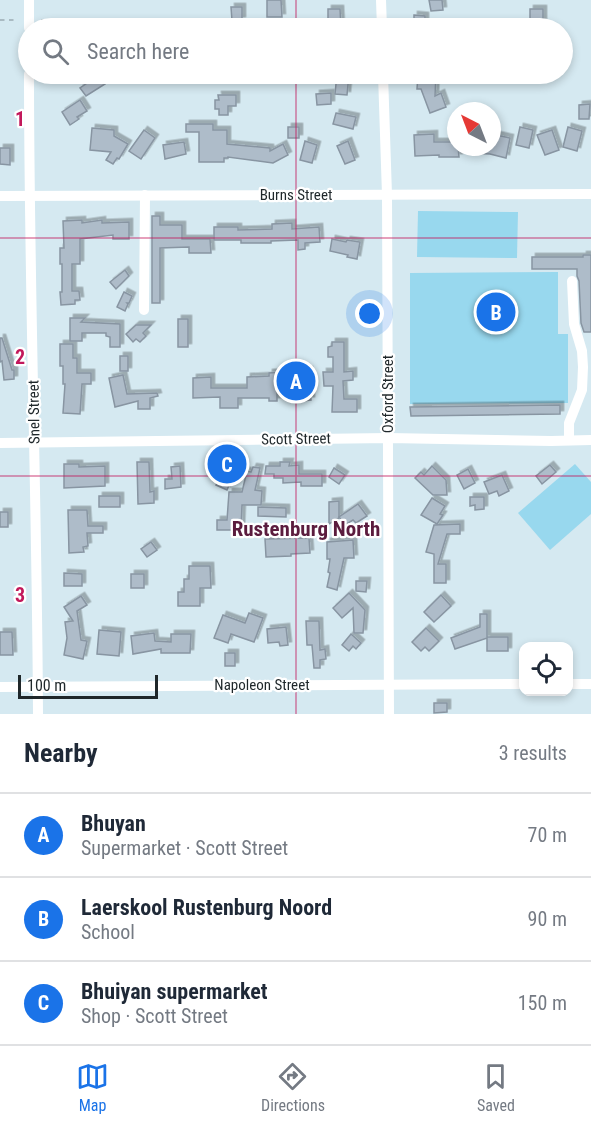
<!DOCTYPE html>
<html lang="en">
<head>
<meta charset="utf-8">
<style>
	body { margin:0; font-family:"Roboto Condensed",sans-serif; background:#f6f6f7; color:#1f2937 }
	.controls { position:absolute; right:18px; bottom:18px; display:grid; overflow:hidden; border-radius:12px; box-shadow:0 3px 9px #0003 }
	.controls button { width:54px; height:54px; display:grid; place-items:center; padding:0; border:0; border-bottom:2px solid #e0e1e3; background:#fff; color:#1f2937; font:30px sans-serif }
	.compass { position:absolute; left:447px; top:102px; width:54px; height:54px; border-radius:50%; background:#fff; box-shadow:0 3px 9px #0003; rotate:318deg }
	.scale { position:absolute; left:18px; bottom:15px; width:140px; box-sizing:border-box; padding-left:6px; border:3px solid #1f272a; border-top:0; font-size:16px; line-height:21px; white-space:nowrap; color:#1f272a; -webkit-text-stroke:4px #fff; paint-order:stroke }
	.you { position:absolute; left:370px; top:314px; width:21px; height:21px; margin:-15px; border:4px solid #fff; border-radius:50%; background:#1a73e8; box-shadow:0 0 0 9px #1a73e833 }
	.badge { display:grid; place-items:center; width:39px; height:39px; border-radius:50%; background:#1a73e8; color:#fff; font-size:20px; font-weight:700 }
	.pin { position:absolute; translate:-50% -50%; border:3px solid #fff; box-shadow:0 2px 6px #0006 }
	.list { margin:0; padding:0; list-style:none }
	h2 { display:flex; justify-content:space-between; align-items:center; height:78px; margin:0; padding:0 24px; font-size:26px }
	h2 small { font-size:20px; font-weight:400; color:#747a83 }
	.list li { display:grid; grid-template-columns:39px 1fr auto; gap:18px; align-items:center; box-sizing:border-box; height:84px; padding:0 24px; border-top:2px solid #e0e1e3 }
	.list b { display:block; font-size:22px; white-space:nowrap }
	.list p { margin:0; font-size:20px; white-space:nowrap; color:#747a83 }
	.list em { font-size:20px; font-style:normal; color:#747a83 }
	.icon { flex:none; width:33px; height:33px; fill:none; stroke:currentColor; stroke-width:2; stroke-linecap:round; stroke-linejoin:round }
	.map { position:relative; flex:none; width:591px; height:714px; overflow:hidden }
	.search { position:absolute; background:#fff; box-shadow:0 3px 9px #0003; left:18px; right:18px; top:18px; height:66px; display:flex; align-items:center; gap:15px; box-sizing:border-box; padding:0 21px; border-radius:33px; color:#747a83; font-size:22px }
	.sheet { height:330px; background:#fff }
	nav { display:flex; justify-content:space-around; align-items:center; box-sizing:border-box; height:84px; border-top:2px solid #e0e1e3; background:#fff; font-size:16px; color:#747a83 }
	nav a { display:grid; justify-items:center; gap:3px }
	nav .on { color:#1a73e8 }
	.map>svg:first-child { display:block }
</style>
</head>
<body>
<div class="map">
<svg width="591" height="714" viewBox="0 0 591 714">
	<defs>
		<filter id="shadow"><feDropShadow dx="3.5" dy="-3.5" stdDeviation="0" flood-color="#0004"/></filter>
	</defs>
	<rect width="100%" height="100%" fill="#d5e9f1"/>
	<g fill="#98d8ee">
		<path d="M418 211 518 212 517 258 417 257Z"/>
		<path d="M558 272V334H568V403L410 404V273Z"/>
		<path d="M575 464 591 482V514L550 550 518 513Z"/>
	</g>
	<g fill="#aebcc9" stroke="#8895a2" stroke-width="1.5" filter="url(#shadow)">
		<path d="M267 0H281L282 17H267Z"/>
		<path d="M429 0H442L443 10 431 11Z"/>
		<path d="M231 7H242V20L232 21Z"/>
		<path d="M328 9H340L341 28H328Z"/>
		<path d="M530 9H543V22L530 23Z"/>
		<path d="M414 15 425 16V28H414Z"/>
		<path d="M337 74H349L347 95 335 94Z"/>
		<path d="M418 74H436L435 96 441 93 446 107 430 113 421 89H417Z"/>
		<path d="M99 75 105 84 86 96 80 88Z"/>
		<path d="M331 93V104L317 105 316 94Z"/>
		<path d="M218 95H236V106H228V115H219V109H215V100H219Z"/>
		<path d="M80 100 87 111 77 117 79 119 70 125 62 112Z"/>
		<path d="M590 104 589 119H579V105Z"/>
		<path d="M336 113 356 117 353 129 333 124Z"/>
		<path d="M186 124H213V130H227V144L270 148V151L283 144 288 155 273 163 228 157V158H224V162H199V132H186Z"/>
		<rect x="288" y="127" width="11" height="11"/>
		<path d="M520 127 533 130 529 148 516 145Z"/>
		<path d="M568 127 582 131 577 151 563 147Z"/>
		<path d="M92 128 114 130V136L128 144 119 159 117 158 113 164 106 160 111 152 90 150Z"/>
		<path d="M144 130 155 138 141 159 129 151Z"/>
		<path d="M552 130 559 150 545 155 537 135Z"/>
		<path d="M434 134V142H456V147H458L459 157H439V155L415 156 414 135Z"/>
		<path d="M492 134 510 138 506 158 490 154 470 153V147H492Z"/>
		<path d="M305 141 317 145 312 163 300 160Z"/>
		<path d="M348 141 355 160 345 164 337 146Z"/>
		<path d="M184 142 186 154 165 159 163 145Z"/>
		<path d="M0 148H10V165L0 164Z"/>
		<path d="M152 216H160V225H182V239H210L211 253H189V247L160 248V303H152Z"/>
		<path d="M82 220V223L102 220V223L129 222V239H113V235L80 239V264H72V291H79L80 300H75V304L61 305 60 292H62V264H60V248H64L63 221Z"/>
		<path d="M292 223V229L319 227 320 242 305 243V249L298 250V240L271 241V243H241V240H214V227H238V230L272 229V224Z"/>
		<path d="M332 239 346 242 347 240 360 242 357 259 347 257 348 255 330 251Z"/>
		<path d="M583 255H591V332H584L581 323 579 281 577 276V269H532V257H583Z"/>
		<path d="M125 270 129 276 116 289 110 282Z"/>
		<path d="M124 292 132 296 129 303H127L128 304 125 311 117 307Z"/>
		<path d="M70 318H85L81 322 120 324V347H110V337L106 336V333H82V341H70Z"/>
		<rect x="178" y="319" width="10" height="28"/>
		<path d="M136 325H151L143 333 146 336 140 342 136 339 133 342 126 334Z"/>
		<path d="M0 338H2L12 370H14V379L4 380 2 361 0 362Z"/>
		<path d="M332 342H344V372L353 371V380L343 381 344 399H357V412H332L333 386H324L323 372H333V357H328V347L332 346Z"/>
		<path d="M60 344H73V358H77V373H91V384H82L80 414 63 413 65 384H63V366H60Z"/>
		<rect x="120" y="356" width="8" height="15"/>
		<path d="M309 370 311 400 302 401V392H296V371Z"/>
		<path d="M282 372V391H277V401H269V398H238V408H220V397L193 398V378L211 377V388H247V377L269 376V373Z"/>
		<path d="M123 375 127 394 157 393 158 396 150 398V409H138V401L115 407 109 378Z"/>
		<path d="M560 405V414L411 416 410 407Z"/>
		<path d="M137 462H149L150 492 154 491V503L138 504Z"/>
		<path d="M280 462H290L289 466 299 465V474H322V486H301V482L283 483V478H274V474H265L266 466H280Z"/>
		<path d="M64 464H79V467L105 466V486L64 488Z"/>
		<path d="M550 465 556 472 542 484 536 476Z"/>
		<path d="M180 466 181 487 165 489V479H172L171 467Z"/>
		<path d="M432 466 446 480 447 495H433L415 478 421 472 424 475Z"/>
		<path d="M253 467 260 468 255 490 262 491 261 505H242L241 530H217V520H227L229 492H242L247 471 251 472Z"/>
		<path d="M223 468 235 471 227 490 216 485Z"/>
		<path d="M334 468 345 475 339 484 329 477Z"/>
		<path d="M468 469 475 483 464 489 457 475Z"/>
		<path d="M502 475 509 491 499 496 497 491 489 494 484 482Z"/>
		<rect x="99" y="496" width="21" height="11"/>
		<path d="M470 497H484V509L475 510V505L470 506Z"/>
		<path d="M432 498 445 506 440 514 443 515 437 524 421 515Z"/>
		<path d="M339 501V518L329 524V502Z"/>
		<path d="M358 504 367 516 356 523 353 520 345 525 339 517Z"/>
		<path d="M258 507 286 508V517L258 516Z"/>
		<path d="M68 510H87L88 526H103V533H87L88 546 83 547 84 552 69 553Z"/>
		<rect x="0" y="512" width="8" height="15"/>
		<path d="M460 524V534H447L438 564H446V583H434V554L426 552 434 525Z"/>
		<path d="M309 538 310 553 291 554V556L266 557 265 539Z"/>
		<path d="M353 540 354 558H344L337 590 327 587 330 573 328 572 330 559H327V542Z"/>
		<path d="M151 542 157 550 147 557 141 549Z"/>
		<path d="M189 566H210L211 588H200V606H178V592H184V579H189Z"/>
		<path d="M64 573 82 574V586H64Z"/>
		<rect x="131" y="574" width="13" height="14"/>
		<path d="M356 581H367L366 592 356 591Z"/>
		<path d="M349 593 365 610 363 633H354L353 608 342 618 333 608Z"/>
		<path d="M441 595 451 606 434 622 424 612Z"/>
		<path d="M81 596 87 605 77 611 81 640 87 641 83 659 64 655 67 638 65 622 73 621 64 607Z"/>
		<path d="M249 613 263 618 254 642 231 634 228 643 214 638 223 615 245 623Z"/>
		<path d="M480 614H487V637H508V651H487V638L455 649 451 638 480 627Z"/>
		<path d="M306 621H319L320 650 325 649 326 659 320 660V668H314L312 645H307Z"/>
		<path d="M286 627 288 645 280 646 279 642 268 643 267 629Z"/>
		<path d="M426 628 439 641 429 651 425 647 421 651 412 642Z"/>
		<path d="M99 630 121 632 119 656 97 654Z"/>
		<path d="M0 632H12L13 655H0Z"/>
		<path d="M154 633 155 641 171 642V634H191L190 653H161V649L133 654 131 636Z"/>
		<path d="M351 634 361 643 356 649 353 646 349 651 342 645Z"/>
		<rect x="225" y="653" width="10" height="13"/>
		<path d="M434 703H447V712L434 713Z"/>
	</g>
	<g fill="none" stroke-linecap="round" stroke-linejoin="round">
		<g stroke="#9babb2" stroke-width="1.5" stroke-dasharray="4.5 4.5" stroke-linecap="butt">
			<path d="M0 20H18"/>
			<path d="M41 20 112 19"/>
		</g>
		<g stroke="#fff" stroke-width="10">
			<path d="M381 0 382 28"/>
			<path d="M29 28V0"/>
			<path d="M29 74C29 287 37 500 38 714"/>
			<path d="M383 74 387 195 389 714"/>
			<path d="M0 196 591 194"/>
			<path d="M144 310 145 195"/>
			<path d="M569 440V423L582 390 583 367 582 351 574 324 572 281"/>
			<path d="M0 443 389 438 551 441 591 440"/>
			<path d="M568 684H591"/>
			<path d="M0 687 524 684"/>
		</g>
	</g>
	<path fill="none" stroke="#c2185b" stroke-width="1.5" stroke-opacity="0.55" d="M296 0V28M296 74V714M0 238H591M0 476H591"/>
	<g text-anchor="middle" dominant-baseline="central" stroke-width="4.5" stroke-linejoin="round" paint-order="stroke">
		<g font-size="15" fill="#1f272a" stroke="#fff">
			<text x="296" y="195">Burns Street</text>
			<text transform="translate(388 394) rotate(-90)">Oxford Street</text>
			<text transform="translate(34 412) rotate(-91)">Snel Street</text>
			<text transform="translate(296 439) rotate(-1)">Scott Street</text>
			<text x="262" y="685">Napoleon Street</text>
		</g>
		<g font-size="21" font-weight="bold" fill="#5b1c3e" stroke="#fff">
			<text x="306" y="529">Rustenburg North</text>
		</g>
	</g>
	<g font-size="20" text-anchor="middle" font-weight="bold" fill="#c2185b" stroke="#fff" stroke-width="4.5" stroke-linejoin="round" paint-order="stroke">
		<text x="20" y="126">1</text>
		<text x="20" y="364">2</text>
		<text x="20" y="602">3</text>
	</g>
</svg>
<div class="controls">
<button><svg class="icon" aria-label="locate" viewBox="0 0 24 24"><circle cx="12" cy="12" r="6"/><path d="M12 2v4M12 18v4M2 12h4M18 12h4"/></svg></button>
</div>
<svg class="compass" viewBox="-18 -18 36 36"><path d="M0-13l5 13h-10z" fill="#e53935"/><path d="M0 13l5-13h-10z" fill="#747a83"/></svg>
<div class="scale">100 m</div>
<div class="you"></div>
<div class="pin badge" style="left:296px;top:381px">A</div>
<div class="pin badge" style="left:496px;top:312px">B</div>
<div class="pin badge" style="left:227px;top:464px">C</div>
<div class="search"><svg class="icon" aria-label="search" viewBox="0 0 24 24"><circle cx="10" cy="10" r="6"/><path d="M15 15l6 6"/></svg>Search here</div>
</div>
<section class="sheet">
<h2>Nearby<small>3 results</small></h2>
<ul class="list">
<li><span class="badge">A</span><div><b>Bhuyan</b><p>Supermarket · Scott Street</p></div><em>70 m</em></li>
<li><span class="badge">B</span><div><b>Laerskool Rustenburg Noord</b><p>School</p></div><em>90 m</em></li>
<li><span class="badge">C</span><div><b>Bhuiyan supermarket</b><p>Shop · Scott Street</p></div><em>150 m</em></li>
</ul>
</section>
<nav>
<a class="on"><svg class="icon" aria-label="map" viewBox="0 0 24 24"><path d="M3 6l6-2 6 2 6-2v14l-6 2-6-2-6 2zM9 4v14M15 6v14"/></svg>Map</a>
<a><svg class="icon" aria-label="directions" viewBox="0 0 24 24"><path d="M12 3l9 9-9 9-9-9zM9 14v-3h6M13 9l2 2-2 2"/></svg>Directions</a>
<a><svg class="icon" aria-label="saved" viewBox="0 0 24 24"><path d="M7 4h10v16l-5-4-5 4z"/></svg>Saved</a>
</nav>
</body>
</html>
